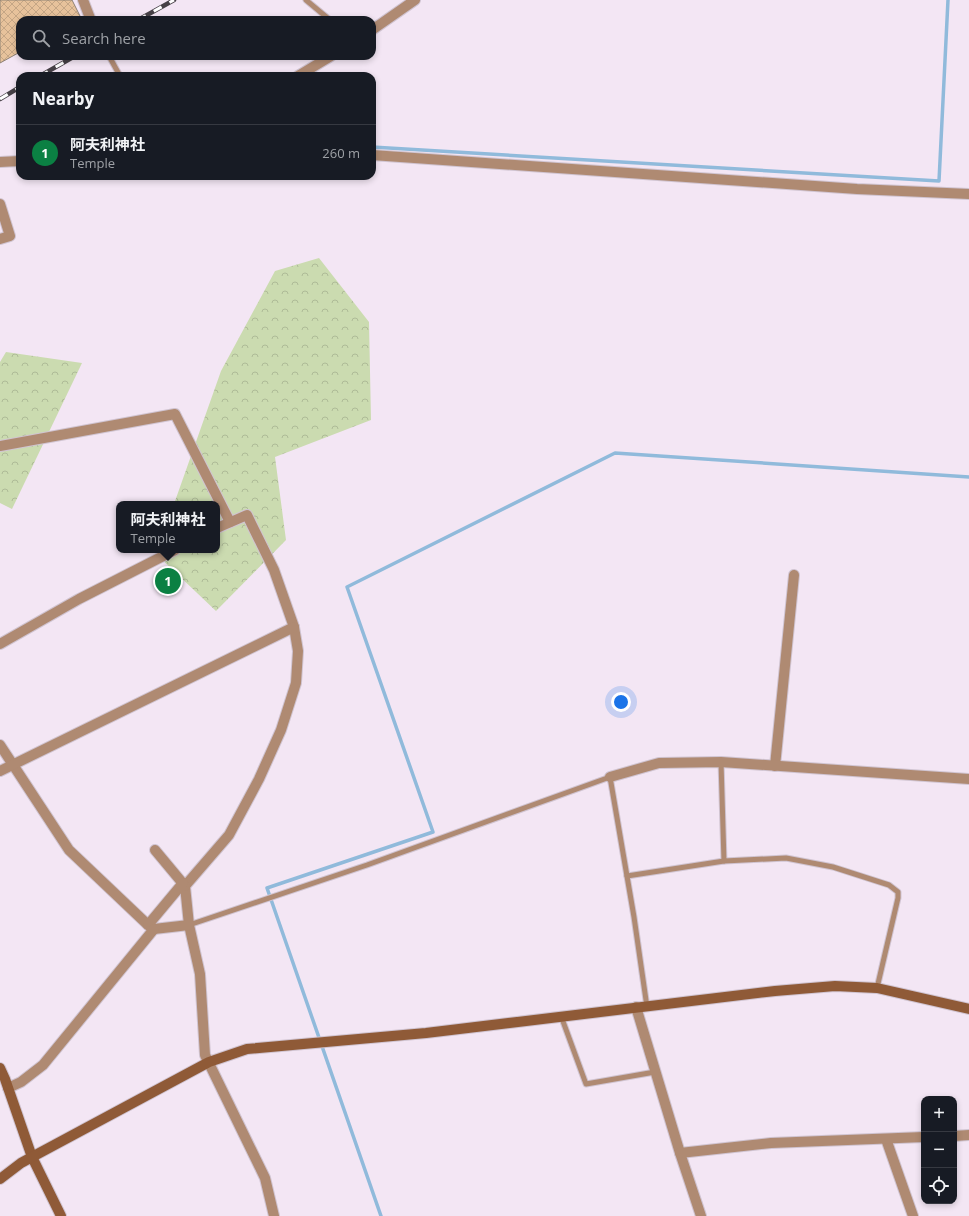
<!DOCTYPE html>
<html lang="en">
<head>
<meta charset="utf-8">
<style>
	body { margin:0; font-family:"Open Sans","Noto Sans JP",sans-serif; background:#242831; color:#f1f3f6 }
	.controls { position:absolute; right:12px; bottom:12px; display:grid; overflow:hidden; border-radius:8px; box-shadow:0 2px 6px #0003 }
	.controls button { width:36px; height:36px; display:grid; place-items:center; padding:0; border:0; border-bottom:1px solid #363941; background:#171b24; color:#f1f3f6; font:20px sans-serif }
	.you { position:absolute; left:621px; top:702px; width:14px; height:14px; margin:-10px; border:3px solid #fff; border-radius:50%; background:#1a73e8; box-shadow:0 0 0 6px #1a73e833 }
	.badge { display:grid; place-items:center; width:26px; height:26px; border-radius:50%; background:#0b8043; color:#fff; font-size:13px; font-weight:700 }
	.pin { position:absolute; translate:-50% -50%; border:2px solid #fff; box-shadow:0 1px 4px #0006 }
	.popup { position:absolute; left:116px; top:501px; width:104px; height:52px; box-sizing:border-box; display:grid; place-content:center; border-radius:8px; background:#171b24; filter:drop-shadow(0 1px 3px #0005); font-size:13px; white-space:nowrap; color:#9ea1a6 }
	.popup b { font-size:15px; color:#f1f3f6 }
	.popup::after { content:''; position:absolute; left:50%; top:100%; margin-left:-8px; border:8px solid transparent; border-top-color:#171b24 }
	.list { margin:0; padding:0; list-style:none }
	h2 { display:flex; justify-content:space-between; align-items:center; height:52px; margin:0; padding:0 16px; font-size:17px }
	h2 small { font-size:13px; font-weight:400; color:#9ea1a6 }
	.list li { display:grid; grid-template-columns:26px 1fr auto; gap:12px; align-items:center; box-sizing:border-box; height:56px; padding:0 16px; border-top:1px solid #363941 }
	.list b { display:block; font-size:15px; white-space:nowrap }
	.list p { margin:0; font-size:13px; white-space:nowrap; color:#9ea1a6 }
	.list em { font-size:13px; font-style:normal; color:#9ea1a6 }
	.icon { flex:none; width:22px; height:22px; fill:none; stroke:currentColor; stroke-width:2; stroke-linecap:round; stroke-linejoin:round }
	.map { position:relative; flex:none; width:969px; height:1216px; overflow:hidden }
	.search { position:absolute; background:#171b24; box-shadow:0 2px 6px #0003; left:16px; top:16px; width:360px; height:44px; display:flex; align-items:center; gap:10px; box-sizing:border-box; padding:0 14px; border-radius:12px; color:#9ea1a6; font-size:15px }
	.panel { position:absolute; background:#171b24; box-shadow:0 2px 6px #0003; left:16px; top:72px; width:360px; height:108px; border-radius:12px }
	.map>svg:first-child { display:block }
</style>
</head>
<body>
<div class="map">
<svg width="969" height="1216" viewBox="0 0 969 1216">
	<defs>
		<pattern id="forest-crowns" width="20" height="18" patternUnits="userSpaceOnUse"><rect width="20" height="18" fill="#cbdbb0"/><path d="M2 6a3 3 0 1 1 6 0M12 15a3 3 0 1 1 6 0" fill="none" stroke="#aebb97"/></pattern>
		<pattern id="building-cross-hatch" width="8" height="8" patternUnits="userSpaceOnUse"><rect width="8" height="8" fill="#e7c29b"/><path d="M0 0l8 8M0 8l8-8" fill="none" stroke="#c5a685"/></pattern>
	</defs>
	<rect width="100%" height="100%" fill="#f3e6f4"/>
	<g fill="url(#forest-crowns)">
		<path d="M319 258 369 322 371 420 275 457 286 540 216 611 156 554 157 550H217V504H174L221 371 275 271Z"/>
		<path d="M6 352 82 363 12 509 0 503V362Z"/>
	</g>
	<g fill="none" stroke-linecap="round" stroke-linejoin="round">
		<g stroke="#90badb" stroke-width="3.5">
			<path d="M372 147 939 181 948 0"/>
			<path d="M381 1216 267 888 433 832 347 587 615 453 969 477"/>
		</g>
	</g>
	<path fill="url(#building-cross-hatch)" stroke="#8d8175" d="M0 0H72L82 20H20V52L0 63Z"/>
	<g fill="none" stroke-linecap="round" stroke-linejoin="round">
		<defs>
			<g id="lane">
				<path d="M306 0 330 20"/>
				<path d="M109 56 120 76"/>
				<path d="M721 762 724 861 786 858 833 867 889 885 898 892V898L877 988"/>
				<path d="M627 876 724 861"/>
				<path d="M189 925 367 865 610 777 634 917 647 1007"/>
				<path d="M561 1016 586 1084 655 1072"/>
			</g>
			<g id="street">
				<path d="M83 0 90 18"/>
				<path d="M372 30 415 0"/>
				<path d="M298 76 331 56"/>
				<path d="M372 155 857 189 969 194"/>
				<path d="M0 162 20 161"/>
				<path d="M0 204 10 236 0 239"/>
				<path d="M0 446 175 414 230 522"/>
				<path d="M217 528 247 515 274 570 294 627 298 651 296 683 281 730 259 779 229 835 185 886 189 925 200 974 205 1055 265 1178 274 1216"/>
				<path d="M0 644 79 599 175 550"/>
				<path d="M0 745 69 850 148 925 154 929 189 925"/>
				<path d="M775 766 794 575"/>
				<path d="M0 771 294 627"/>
				<path d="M610 777 659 763 721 762 969 779"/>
				<path d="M155 850 185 886"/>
				<path d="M148 925 183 883"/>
				<path d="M636 1007 680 1153 701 1216"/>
				<path d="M8 1088 21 1082 43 1065 154 929"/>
				<path d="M954 1136 969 1135"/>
				<path d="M886 1139 913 1216"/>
				<path d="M680 1153 771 1143 924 1137"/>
			</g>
			<g id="secondary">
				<path d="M0 1068 5 1079 32 1157 61 1216"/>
				<path d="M0 1179 21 1163 32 1157 209 1062 247 1049 426 1033 775 991 835 986 877 988 969 1009"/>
			</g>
		</defs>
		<use href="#lane" stroke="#d0c4d1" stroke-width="7"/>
		<use href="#street" stroke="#d0c4d1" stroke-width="12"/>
		<use href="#secondary" stroke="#d0c4d1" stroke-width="12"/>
		<use href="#lane" stroke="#af8a72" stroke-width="5"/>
		<use href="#street" stroke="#af8a72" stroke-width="10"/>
		<use href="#secondary" stroke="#8f5a37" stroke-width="10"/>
		<defs>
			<g id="rail">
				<path d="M138 20 174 0"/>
				<path d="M40 76 75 56"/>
				<path d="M0 99 20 87"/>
			</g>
		</defs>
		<use href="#rail" stroke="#464046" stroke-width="4.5"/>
		<use href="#rail" stroke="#fff" stroke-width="3" stroke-dasharray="9" stroke-linecap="butt"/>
	</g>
</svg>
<div class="controls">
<button>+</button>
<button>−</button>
<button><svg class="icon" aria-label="locate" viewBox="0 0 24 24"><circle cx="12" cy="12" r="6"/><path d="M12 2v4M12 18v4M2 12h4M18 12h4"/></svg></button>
</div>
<div class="you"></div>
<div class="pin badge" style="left:168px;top:581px">1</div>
<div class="popup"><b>阿夫利神社</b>Temple</div>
<div class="search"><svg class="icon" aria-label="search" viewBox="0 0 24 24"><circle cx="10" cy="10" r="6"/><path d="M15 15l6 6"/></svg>Search here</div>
<section class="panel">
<h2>Nearby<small></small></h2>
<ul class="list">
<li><span class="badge">1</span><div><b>阿夫利神社</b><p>Temple</p></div><em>260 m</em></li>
</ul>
</section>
</div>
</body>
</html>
